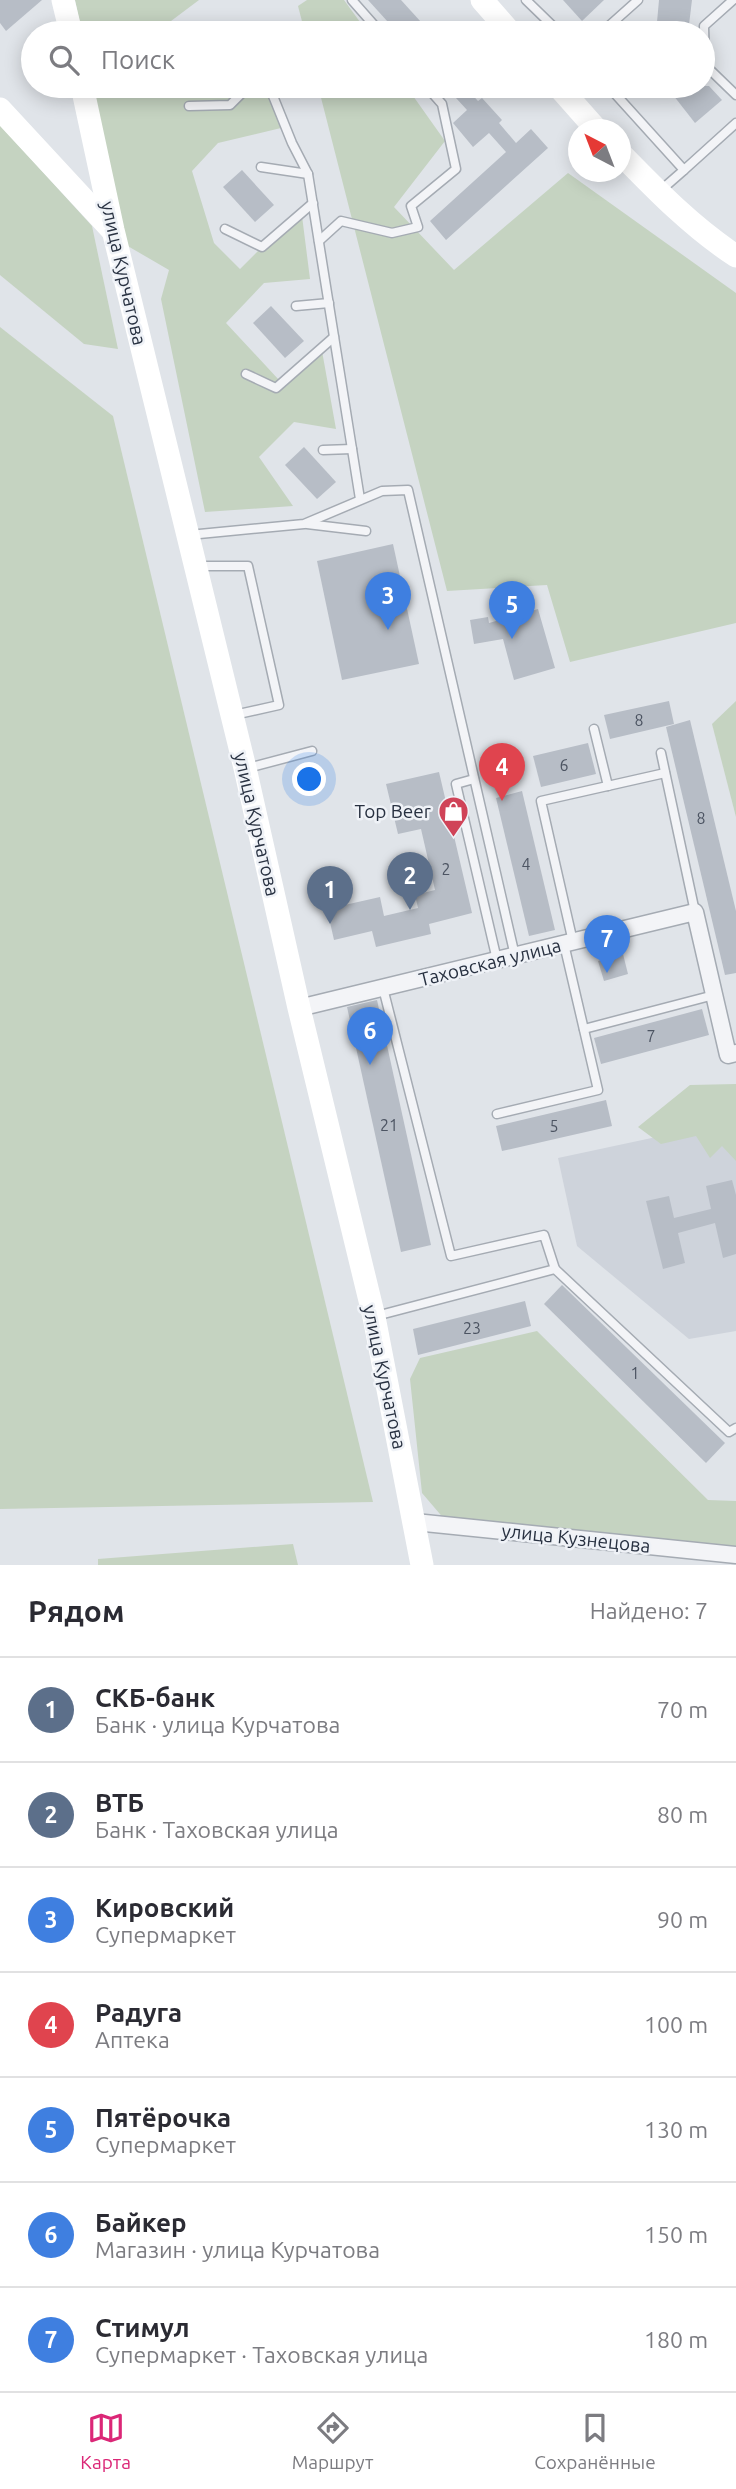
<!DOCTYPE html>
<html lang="ru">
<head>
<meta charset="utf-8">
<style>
	body { margin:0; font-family:Ubuntu,sans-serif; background:#f2f2f3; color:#2b2b33 }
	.compass { position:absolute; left:568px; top:119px; width:63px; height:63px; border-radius:50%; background:#fff; box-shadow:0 4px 18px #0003; rotate:318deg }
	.you { position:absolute; left:310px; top:780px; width:24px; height:24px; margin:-18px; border:5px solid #fff; border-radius:50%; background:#1a73e8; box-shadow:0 0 0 10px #1a73e833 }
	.badge { display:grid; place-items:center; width:46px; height:46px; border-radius:50%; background:#db2777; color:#fff; font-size:23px; font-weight:700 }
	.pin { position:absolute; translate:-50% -58px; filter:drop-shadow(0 2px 4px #0008) }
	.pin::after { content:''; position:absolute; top:37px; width:24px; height:21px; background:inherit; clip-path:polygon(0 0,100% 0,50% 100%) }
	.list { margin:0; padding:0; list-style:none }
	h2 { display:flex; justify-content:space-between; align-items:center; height:91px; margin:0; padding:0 28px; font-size:30px }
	h2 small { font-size:23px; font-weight:400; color:#7c7c81 }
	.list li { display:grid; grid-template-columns:46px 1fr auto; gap:21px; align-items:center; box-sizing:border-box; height:105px; padding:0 28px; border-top:2px solid #e1e1e2 }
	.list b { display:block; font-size:26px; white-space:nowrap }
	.list p { margin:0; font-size:23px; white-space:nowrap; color:#7c7c81 }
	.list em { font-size:23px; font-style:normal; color:#7c7c81 }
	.icon { flex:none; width:38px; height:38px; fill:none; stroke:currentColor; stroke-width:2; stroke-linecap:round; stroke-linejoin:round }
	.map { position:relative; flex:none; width:736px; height:1565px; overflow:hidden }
	.search { position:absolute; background:#fff; box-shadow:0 4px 18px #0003; left:21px; right:21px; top:21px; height:77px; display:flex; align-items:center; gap:18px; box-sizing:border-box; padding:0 24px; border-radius:38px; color:#7c7c81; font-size:26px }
	.sheet { height:826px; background:#fff }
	nav { display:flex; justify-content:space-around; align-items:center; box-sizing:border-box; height:98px; border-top:2px solid #e1e1e2; background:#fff; font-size:19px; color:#7c7c81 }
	nav a { display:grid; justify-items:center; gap:4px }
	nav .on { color:#db2777 }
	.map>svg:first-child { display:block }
</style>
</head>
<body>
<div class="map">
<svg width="736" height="1565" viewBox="0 0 736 1565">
	<rect width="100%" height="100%" fill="#e0e4e9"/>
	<path fill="#ced3db" d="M736 1120V1331L689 1339 577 1246 558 1158Z"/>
	<g fill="#c5d3c1">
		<path d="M75 0H199L159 30 161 33H82Z"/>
		<path d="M307 0H344L368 33H305L298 6Z"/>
		<path d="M93 86H188L194 97 230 95 246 86H272L281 128 218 143 192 171 214 243 240 269 301 208 310 279 264 283 226 323 279 380 322 351 336 429 294 422 259 457 293 506 205 512 161 299 169 270 126 245Z"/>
		<path d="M318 86H406L445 141 394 207 454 270 568 173 736 293V623L570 662 547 585 447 591Z"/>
		<path d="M0 125 92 226 118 349 84 344 0 275Z"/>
		<path d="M0 327 113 416 373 1502 0 1509Z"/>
		<path d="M736 701V817L712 724Z"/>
		<path d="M736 1084V1161L722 1146 710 1158 696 1136 661 1144 638 1127 690 1085Z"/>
		<path d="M537 1331 708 1500 736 1501V1562L451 1527 422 1493 410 1379 420 1358Z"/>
		<path d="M293 1544 298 1565H98V1559Z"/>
	</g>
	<g fill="#b7bdc6">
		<path d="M0 0H42L6 31 0 23Z"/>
		<path d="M368 0H401L431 33H398Z"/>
		<path d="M563 0H604L582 21Z"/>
		<path d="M659 0H692L688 33H656Z"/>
		<path d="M445 86H464L478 101 482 98 502 120 499 123 516 143 531 129 548 148 446 240 430 221 506 152 489 133 473 147 453 123 467 110Z"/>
		<path d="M666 86H709L722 100 695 123Z"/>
		<path d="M242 170 274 205 255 222 223 187Z"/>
		<path d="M271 306 304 341 285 358 253 323Z"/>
		<path d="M304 447 336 482 317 499 285 465Z"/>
		<path d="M393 544 419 664 342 680 317 561Z"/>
		<path d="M538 609 555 668 514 680 503 639 474 644 470 620 488 617 489 623Z"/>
		<path d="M669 701 674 724 610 739 604 715Z"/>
		<path d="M690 720 736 911V973L725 975 666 727Z"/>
		<path d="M588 743 596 774 541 787 533 756Z"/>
		<path d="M439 772 472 913 429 924 431 934 376 947 372 931 334 940 327 909 380 897 384 916 418 908 415 895 435 890 421 829 398 834 386 784Z"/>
		<path d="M522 791 555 930 529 936 496 798Z"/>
		<path d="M623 954 628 974 604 981 598 961Z"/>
		<path d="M377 1000 431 1245 401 1252 347 1007Z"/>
		<path d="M702 1009 709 1035 601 1064 594 1038Z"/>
		<path d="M606 1100 612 1126 502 1151 496 1126Z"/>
		<path d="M732 1180 736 1195V1254L723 1258 715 1223 678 1233 685 1263 663 1269 646 1201 669 1196 674 1218 711 1209 706 1186Z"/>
		<path d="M562 1285 725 1443 706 1463 544 1304Z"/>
		<path d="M525 1301 531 1326 418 1355 413 1329Z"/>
	</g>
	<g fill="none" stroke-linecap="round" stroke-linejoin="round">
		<defs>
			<g id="lane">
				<path d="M352 0 381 33"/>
				<path d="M526 0 560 33"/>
				<path d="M733 0 704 26 705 65 736 95"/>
				<path d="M601 33 638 0"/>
				<path d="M269 86 292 143 308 174 360 499"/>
				<path d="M608 86 684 170 736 123"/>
				<path d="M189 106 230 105 249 86"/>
				<path d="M261 167 308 174"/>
				<path d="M660 191 684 170"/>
				<path d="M225 229 262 247 313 203"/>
				<path d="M319 241 341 221 392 233 418 227 411 206 456 169 442 104 426 86"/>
				<path d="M296 306 329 303"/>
				<path d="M246 374 276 388 334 337"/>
				<path d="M323 450 352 449"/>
				<path d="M307 524 366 531"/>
				<path d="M189 535 304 524 382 491 408 490 515 956"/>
				<path d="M196 566H248L279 705 234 715"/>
				<path d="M594 729 608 786"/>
				<path d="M661 753 695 912"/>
				<path d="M248 768 312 751"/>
				<path d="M474 779 456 784 497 960"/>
				<path d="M573 942 541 801 665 773"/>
				<path d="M383 988 451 1256 544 1235 555 1269"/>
				<path d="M584 1029 714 995"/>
				<path d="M497 1114 598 1090 564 944"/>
				<path d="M376 1316 555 1269 729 1432 736 1428"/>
			</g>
			<g id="street">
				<path d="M299 1008 695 912 728 1055 736 1053"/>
				<path d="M415 1522 736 1555"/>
			</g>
		</defs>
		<use href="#lane" stroke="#a5abb3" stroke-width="11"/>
		<use href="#street" stroke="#a5abb3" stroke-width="19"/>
		<use href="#lane" stroke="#f3f4f7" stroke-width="8"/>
		<use href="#street" stroke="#f3f4f7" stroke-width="16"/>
		<g stroke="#fff" stroke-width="23">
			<path d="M63 0 71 33"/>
			<path d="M482 0 511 33"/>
			<path d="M82 86 113 230 245 768 299 1008 374 1317 422 1565"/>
			<path d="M558 86 597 130"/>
			<path d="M0 109 112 230"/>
			<path d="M620 153C657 191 692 227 736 256"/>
		</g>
	</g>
	<defs>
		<symbol id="shop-pin" viewBox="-11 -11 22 30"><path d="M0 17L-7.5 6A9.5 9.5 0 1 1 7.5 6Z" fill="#d04358" stroke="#eff2f7"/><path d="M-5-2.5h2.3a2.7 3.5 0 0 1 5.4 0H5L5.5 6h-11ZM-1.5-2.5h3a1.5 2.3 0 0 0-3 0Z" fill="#fff"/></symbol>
	</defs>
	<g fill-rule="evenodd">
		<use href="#shop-pin" x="436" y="794" width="35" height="47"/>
	</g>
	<g text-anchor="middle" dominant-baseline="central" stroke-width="5" stroke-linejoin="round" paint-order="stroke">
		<g font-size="16" fill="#4c5462">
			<text x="639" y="720">8</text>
			<text x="564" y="765">6</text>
			<text x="701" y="818">8</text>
			<text x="526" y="864">4</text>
			<text x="446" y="869">2</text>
			<text x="651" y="1036">7</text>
			<text x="389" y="1125">21</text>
			<text x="554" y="1126">5</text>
			<text x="472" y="1328">23</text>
			<text x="635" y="1373">1</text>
		</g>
		<g font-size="19" fill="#283141" stroke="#eff2f7">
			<text transform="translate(124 273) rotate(77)">улица Курчатова</text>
			<text transform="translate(257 824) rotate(77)">улица Курчатова</text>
			<text transform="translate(490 962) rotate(-14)">Таховская улица</text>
			<text transform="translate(385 1377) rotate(78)">улица Курчатова</text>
			<text transform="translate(576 1538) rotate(6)">улица Кузнецова</text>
		</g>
		<g font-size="19" fill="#283141" stroke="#eff2f7" text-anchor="end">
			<text x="431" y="811">Top Beer</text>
		</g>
	</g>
</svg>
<svg class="compass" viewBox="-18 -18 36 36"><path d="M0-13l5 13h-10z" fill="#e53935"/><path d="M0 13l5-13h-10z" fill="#7c7c81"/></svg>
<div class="you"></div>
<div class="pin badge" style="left:330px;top:924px;background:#5c6f8a">1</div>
<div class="pin badge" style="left:410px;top:910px;background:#5c6f8a">2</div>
<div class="pin badge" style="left:388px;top:630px;background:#3f7fe0">3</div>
<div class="pin badge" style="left:502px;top:801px;background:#e0444e">4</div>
<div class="pin badge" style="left:512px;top:639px;background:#3f7fe0">5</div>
<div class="pin badge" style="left:370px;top:1065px;background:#3f7fe0">6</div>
<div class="pin badge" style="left:607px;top:973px;background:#3f7fe0">7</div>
<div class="search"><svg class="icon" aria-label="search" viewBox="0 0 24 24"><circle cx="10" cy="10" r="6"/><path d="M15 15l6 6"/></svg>Поиск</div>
</div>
<section class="sheet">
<h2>Рядом<small>Найдено: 7</small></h2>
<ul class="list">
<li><span class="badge" style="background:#5c6f8a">1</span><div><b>СКБ-банк</b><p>Банк · улица Курчатова</p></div><em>70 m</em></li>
<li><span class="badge" style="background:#5c6f8a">2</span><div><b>ВТБ</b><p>Банк · Таховская улица</p></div><em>80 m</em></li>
<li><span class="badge" style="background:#3f7fe0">3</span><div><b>Кировский</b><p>Супермаркет</p></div><em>90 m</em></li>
<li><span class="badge" style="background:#e0444e">4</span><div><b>Радуга</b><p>Аптека</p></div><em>100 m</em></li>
<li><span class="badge" style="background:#3f7fe0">5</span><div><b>Пятёрочка</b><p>Супермаркет</p></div><em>130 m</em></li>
<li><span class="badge" style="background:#3f7fe0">6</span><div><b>Байкер</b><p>Магазин · улица Курчатова</p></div><em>150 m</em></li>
<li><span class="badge" style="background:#3f7fe0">7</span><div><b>Стимул</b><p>Супермаркет · Таховская улица</p></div><em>180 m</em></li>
</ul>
</section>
<nav>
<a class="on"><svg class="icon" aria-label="map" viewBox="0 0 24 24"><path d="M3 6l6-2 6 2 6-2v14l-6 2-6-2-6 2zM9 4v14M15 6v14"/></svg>Карта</a>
<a><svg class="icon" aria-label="directions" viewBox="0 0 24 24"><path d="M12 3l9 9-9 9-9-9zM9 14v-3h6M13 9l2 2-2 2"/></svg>Маршрут</a>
<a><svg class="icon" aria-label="saved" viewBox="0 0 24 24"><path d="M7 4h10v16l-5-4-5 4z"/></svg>Сохранённые</a>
</nav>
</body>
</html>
